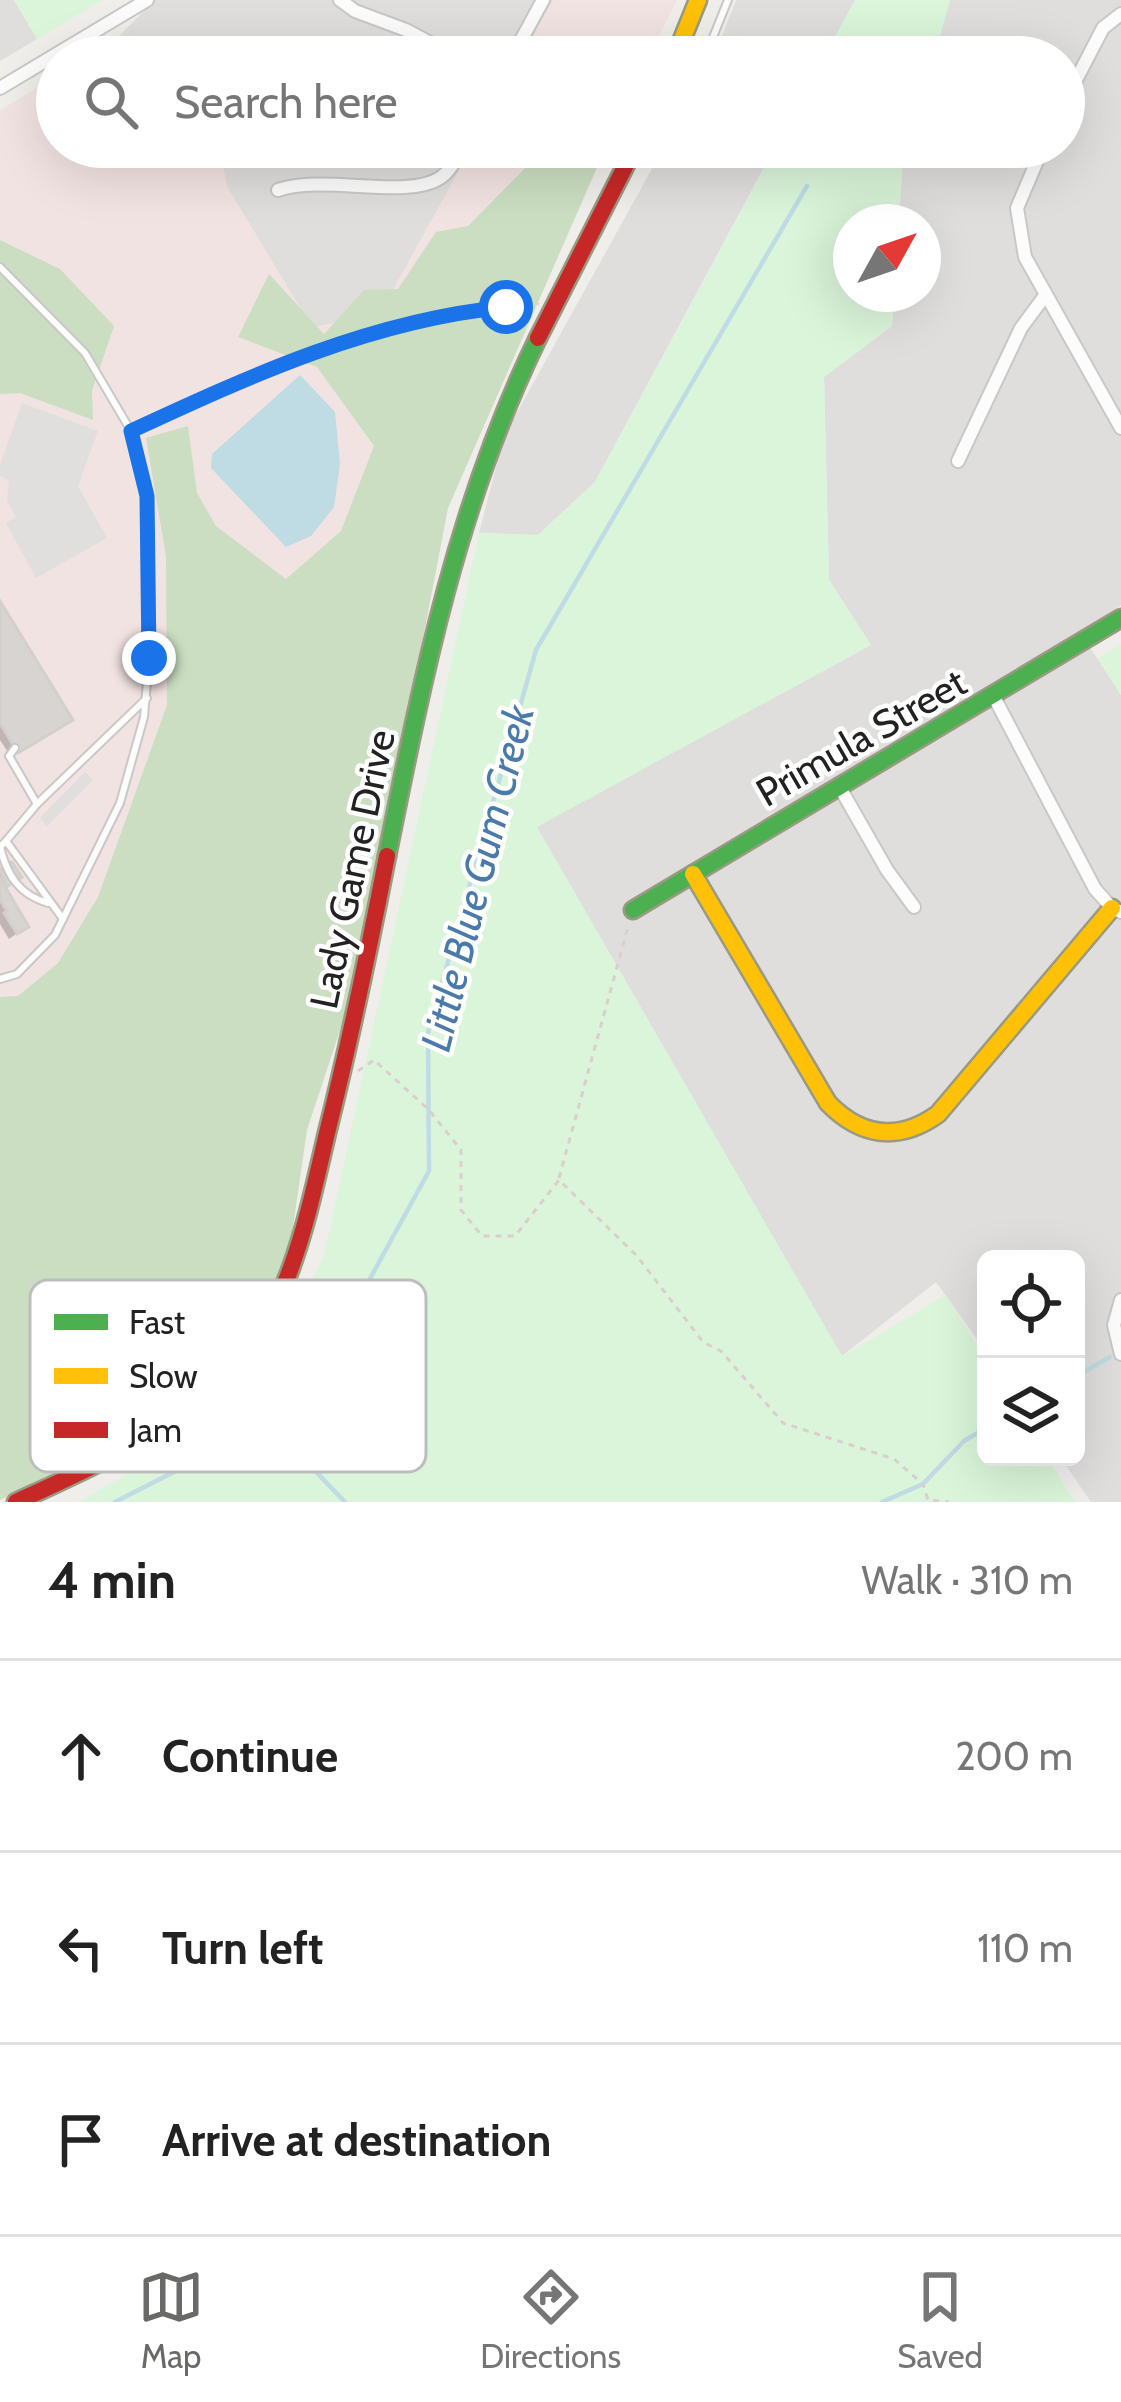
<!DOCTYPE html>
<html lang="en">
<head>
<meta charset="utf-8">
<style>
	body { margin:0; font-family:Cabin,sans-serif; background:#f2f2f2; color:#222 }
	.controls { position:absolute; right:36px; bottom:36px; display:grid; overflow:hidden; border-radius:18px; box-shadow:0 12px 48px #0002 }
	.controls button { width:108px; height:108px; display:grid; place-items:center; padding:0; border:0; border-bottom:3px solid #e0e0e0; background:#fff; color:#222; font:60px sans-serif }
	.compass { position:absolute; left:833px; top:204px; width:108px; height:108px; border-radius:50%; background:#fff; box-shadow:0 12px 48px #0002; rotate:50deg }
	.stop { position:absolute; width:36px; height:36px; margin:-27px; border:9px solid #1a73e8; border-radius:50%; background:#fff }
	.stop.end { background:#1a73e8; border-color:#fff; box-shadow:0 3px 12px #0008 }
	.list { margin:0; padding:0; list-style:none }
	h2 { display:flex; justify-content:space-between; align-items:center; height:156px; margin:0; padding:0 48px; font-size:51px }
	h2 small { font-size:39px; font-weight:400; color:#767676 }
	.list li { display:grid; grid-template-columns:78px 1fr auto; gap:36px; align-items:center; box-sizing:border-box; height:192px; padding:0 48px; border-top:3px solid #e0e0e0 }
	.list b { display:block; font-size:45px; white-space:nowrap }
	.list em { font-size:39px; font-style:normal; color:#767676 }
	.icon { flex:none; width:66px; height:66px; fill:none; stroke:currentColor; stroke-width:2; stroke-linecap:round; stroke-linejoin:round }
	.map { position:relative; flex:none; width:1121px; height:1502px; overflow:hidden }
	.search { position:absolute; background:#fff; box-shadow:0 12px 48px #0002; left:36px; right:36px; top:36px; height:132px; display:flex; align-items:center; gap:30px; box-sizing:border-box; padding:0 42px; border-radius:66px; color:#767676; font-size:45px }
	.sheet { height:732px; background:#fff }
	nav { display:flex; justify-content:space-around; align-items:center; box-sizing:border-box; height:168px; border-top:3px solid #e0e0e0; background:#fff; font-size:33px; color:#767676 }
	nav a { display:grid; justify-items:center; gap:6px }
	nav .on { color:#6a6968 }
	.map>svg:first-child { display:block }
</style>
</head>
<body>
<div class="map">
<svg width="1121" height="1502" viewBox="0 0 1121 1502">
	<rect width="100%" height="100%" fill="#f0eeeb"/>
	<g fill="#dfdedc">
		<path d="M0 0H14L37 39 0 61Z"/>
		<path d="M155 0H553L522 57H127L111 44Z"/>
		<path d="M736 0H855L824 57H714Z"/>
		<path d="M950 0H1121V605L1080 632 1121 695V1502H1091L1060 1457H1076V1259H986V1352L936 1282 842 1356 603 955 536 826 871 645 829 580 824 377 892 326 894 294H923V222H899L902 169 908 147H1064V57H934Z"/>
		<path d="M219 147H472L381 312 312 328 227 187Z"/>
		<path d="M664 147H775L595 482 538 535 479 533 504 436Z"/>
	</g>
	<g fill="#f1e3e1">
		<path d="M553 0H677L649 57H522Z"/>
		<path d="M57 76V147H219L227 187 312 328 381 312 472 147H606L579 201 0 1105V110Z"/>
	</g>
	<g fill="#cbdec1">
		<path d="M546 147H584L603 154 448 508 359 973 307 1130 286 1275 145 1431 0 1500V997L18 996 58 963 98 897 167 705 166 556 146 438 188 426 197 493 216 526 286 579 341 531 374 446 317 367 238 337 269 274 324 334 364 290 398 289 436 232 468 226Z"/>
		<path d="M0 240 60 269 114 326 92 391 93 420 20 393 0 394Z"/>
	</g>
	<g fill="#daf5da">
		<path d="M14 0H103L37 39Z"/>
		<path d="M855 0H950L934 57H824Z"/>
		<path d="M776 147H908L902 169 899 222H851V294H894L892 326 824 377 829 580 871 645 537 827 842 1356 946 1295 986 1360V1457H1047L1075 1502H78L207 1429 271 1359 324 1256 479 533 538 535 595 482Z"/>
		<path d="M1121 644V695L1098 659Z"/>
	</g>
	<g fill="#e0dfde">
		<path d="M22 403 98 431 78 486 107 538 36 578 6 523 16 517 7 501 9 480 0 476V465Z"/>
		<path d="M85 772 93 780 47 826 40 818Z"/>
	</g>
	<path fill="#bfdbe3" d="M300 375 335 412 340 464 334 507 311 536 286 547 211 468 212 454Z"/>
	<g fill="#0003">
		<path d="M0 606 62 726 11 757 0 740Z"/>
		<path d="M11 866 18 877 2 887 26 927 9 939 0 924V873Z"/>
	</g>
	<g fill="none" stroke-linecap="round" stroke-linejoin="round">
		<g stroke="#bfdbe3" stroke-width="4.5">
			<path d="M1076 1376 1110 1357"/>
			<path d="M270 1424 345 1502"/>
			<path d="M115 1502 270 1423 338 1337 429 1171 428 1033 536 650 807 186"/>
			<path d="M882 1502 923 1484 964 1441 986 1428"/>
		</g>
	</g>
	<g fill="#d7d4d2" stroke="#d3d0cc" stroke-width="3">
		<path d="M0 601 73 720 18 753 0 723Z"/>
		<path d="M12 862 22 877 6 887 0 869Z"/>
		<path d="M0 878 29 927 17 934 4 913 7 911 0 900Z"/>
	</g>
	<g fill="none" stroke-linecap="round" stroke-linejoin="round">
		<defs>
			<g id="lane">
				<path d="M705 57 728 0"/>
				<path d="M0 267 85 353 131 431 147 496 149 658 144 717 120 803 55 935 17 974 0 979"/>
				<path d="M15 748 9 756 37 804"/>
				<path d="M6 841 0 847C7 875 19 895 48 903"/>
				<path d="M63 919 6 841 37 804 147 698"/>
			</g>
			<g id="street">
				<path d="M340 0 355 11 406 30 457 57"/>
				<path d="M512 57 543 0"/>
				<path d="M0 88 147 0"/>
				<path d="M1064 103 1103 28 1121 14"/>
				<path d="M1043 147 1017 208 1025 257 1121 428"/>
				<path d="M278 190C324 174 406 200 440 178 451 171 456 158 462 147"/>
				<path d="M958 461 1021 328 1044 297"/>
				<path d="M994 697 1095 889 1112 908 1121 912"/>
				<path d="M839 786 887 870 914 907"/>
				<path d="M1121 1300 1114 1325 1121 1354"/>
			</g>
			<g id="fast">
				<path d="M387 856C423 676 457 504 538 338"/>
				<path d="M633 910 1121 618"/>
			</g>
			<g id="slow">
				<path d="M675 57 698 0"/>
				<path d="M693 874 828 1103C861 1137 899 1142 938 1114L1112 908"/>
			</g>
			<g id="jam">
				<path d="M538 338 635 147"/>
				<path d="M16 1502C92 1467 175 1432 233 1369 291 1305 308 1214 327 1133 350 1041 369 949 387 856"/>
			</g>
		</defs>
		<use href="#lane" stroke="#c9c8c7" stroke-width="10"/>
		<use href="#street" stroke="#c9c8c7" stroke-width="16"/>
		<use href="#fast" stroke="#999a82" stroke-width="21"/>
		<use href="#slow" stroke="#999a82" stroke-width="21"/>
		<use href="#jam" stroke="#999a82" stroke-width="21"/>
		<g stroke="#dccecd" stroke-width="3" stroke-dasharray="6 6" stroke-linecap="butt">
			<path d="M139 428C273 366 388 314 539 304"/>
			<path d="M358 1071 374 1060 429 1110 461 1150V1210L482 1236H515L559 1180 637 1256 703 1342 721 1351 783 1423 894 1459 923 1484 928 1500 949 1502"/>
			<path d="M559 1178 628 927"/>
		</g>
		<use href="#lane" stroke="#fdfcfc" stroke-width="6"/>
		<use href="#street" stroke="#fdfcfc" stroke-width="12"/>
		<use href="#fast" stroke="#4caf50" stroke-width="16"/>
		<use href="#slow" stroke="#ffc107" stroke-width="16"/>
		<use href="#jam" stroke="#c62828" stroke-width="16"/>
	</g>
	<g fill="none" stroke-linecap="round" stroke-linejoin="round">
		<path stroke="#1a73e8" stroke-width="15" d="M149 658 147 496 131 431C252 375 372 320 506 307"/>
	</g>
	<g text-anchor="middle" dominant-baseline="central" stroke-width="9" stroke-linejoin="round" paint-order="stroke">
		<g font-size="39" fill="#222" stroke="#fff">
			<text transform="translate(861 737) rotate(-30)">Primula Street</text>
			<text transform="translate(352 869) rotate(-78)">Lady Game Drive</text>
		</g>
		<g font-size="42" font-style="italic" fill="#4a7aab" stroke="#fff">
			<text transform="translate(477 878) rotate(-76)">Little Blue Gum Creek</text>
		</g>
	</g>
	<rect x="30" y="1280" width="396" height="192" rx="18" fill="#fff" stroke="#bdbdbd" stroke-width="3"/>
	<rect x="54" y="1314" width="54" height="16" fill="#4caf50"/>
	<rect x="54" y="1368" width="54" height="16" fill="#ffc107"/>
	<rect x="54" y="1422" width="54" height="16" fill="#c62828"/>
	<g font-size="33" fill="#222">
		<text x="129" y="1334">Fast</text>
		<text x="129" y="1388">Slow</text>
		<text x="129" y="1442">Jam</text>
	</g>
</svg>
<div class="controls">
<button><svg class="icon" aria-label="locate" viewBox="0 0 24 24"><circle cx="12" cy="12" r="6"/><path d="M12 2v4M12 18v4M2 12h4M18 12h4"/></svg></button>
<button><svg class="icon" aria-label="layers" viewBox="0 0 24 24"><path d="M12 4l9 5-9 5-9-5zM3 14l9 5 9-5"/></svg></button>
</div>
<svg class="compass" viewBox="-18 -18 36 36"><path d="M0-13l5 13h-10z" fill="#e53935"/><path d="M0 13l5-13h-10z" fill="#767676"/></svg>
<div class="stop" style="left:506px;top:307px"></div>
<div class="stop end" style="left:149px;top:658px"></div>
<div class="search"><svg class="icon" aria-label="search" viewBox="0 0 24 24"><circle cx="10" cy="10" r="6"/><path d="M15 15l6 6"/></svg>Search here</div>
</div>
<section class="sheet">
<h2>4 min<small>Walk · 310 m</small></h2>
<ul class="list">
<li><svg class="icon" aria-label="ahead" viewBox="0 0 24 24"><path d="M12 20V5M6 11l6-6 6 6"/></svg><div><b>Continue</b></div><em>200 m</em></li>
<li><svg class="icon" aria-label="left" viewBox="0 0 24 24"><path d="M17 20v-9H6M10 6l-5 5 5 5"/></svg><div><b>Turn left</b></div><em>110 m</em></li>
<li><svg class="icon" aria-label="arrive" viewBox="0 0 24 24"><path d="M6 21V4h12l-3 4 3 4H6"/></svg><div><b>Arrive at destination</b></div></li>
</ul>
</section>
<nav>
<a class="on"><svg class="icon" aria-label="map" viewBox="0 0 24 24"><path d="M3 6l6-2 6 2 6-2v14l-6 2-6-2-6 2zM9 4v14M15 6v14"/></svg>Map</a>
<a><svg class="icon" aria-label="directions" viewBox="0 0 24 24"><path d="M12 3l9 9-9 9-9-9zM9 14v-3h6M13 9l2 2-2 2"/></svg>Directions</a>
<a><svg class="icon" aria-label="saved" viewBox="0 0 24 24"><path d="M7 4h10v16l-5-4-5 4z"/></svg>Saved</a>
</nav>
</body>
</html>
